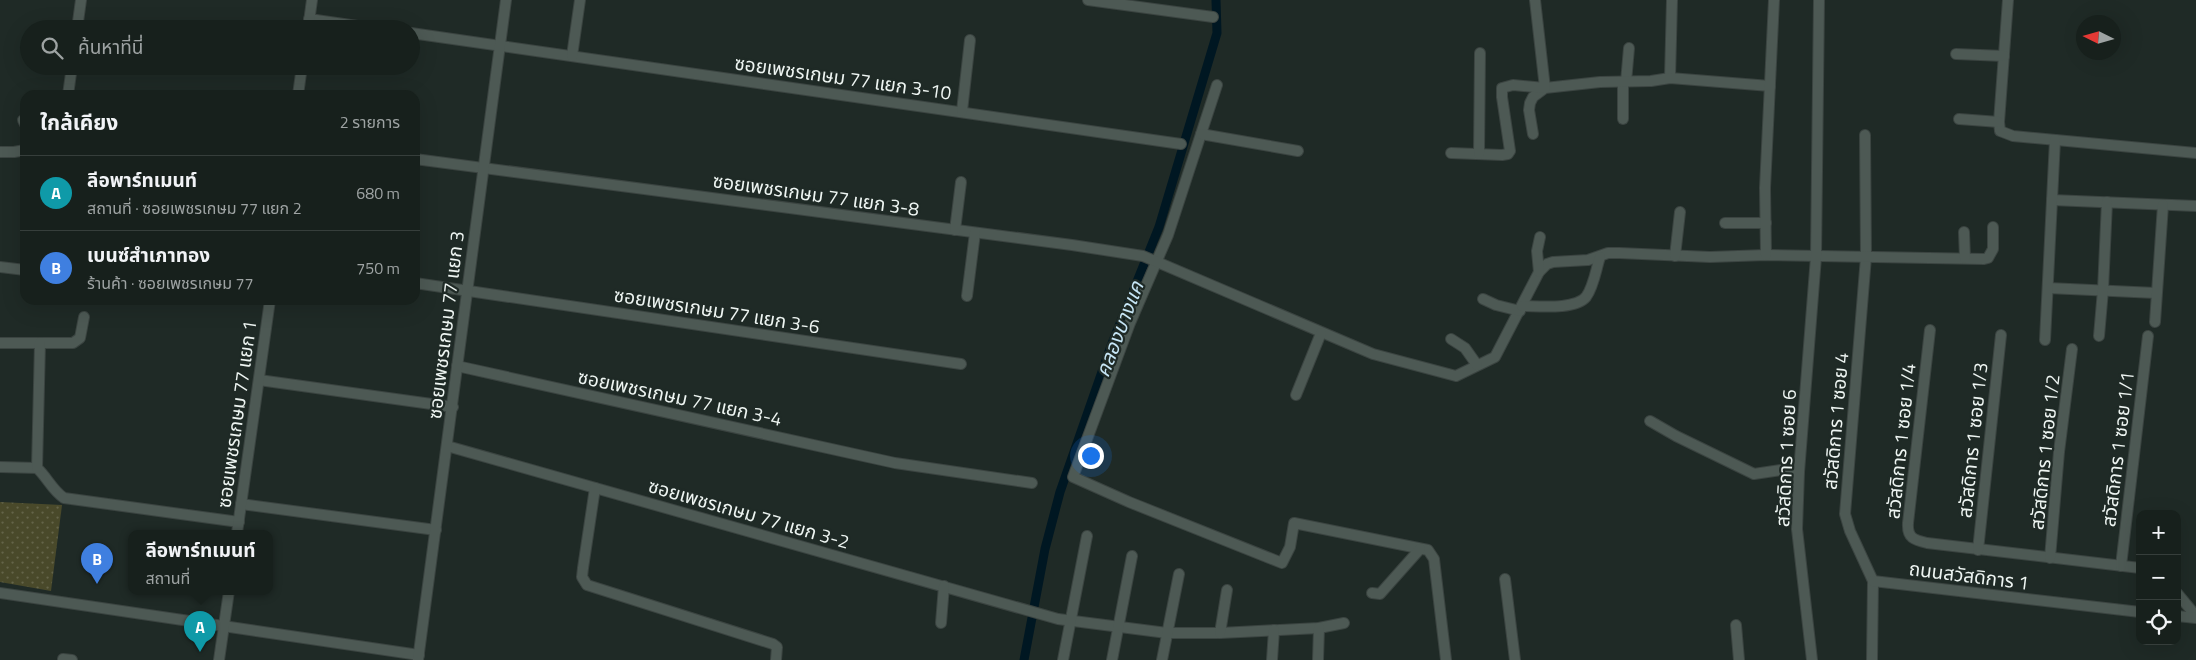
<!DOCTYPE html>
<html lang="th">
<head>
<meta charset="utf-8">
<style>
	body { margin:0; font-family:"Titillium Web","Noto Sans Thai",sans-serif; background:#202825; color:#f1f3f6 }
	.controls { position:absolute; right:15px; bottom:15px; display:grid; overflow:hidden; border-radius:10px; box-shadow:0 5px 20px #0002 }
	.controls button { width:45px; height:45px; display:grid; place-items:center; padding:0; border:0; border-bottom:1px solid #363e3b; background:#17201c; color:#f1f3f6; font:25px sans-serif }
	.compass { position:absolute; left:2076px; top:15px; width:45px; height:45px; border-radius:50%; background:#17201c; box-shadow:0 5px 20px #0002; rotate:275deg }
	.you { position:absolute; left:1090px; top:455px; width:18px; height:18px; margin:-12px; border:4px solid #fff; border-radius:50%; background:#1a73e8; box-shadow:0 0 0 8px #1a73e833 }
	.badge { display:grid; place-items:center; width:32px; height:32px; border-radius:50%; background:#f59b9e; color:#fff; font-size:16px; font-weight:700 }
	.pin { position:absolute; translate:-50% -41px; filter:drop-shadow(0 1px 2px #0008) }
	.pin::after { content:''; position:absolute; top:26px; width:18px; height:15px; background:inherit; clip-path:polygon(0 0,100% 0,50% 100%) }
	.popup { position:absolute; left:128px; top:530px; width:145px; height:65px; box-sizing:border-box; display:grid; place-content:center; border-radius:10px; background:#17201c; filter:drop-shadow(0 1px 4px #0005); font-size:16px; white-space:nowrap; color:#9ea3a3 }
	.popup b { font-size:19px; color:#f1f3f6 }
	.popup::after { content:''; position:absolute; left:50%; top:100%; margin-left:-10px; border:10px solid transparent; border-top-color:#17201c }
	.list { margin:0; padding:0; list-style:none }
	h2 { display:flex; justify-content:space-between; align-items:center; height:65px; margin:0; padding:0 20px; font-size:21px }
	h2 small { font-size:16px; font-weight:400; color:#9ea3a3 }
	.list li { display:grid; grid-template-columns:32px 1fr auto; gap:15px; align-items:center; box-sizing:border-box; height:75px; padding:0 20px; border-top:1px solid #363e3b }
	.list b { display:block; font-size:19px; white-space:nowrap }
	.list p { margin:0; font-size:16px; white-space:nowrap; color:#9ea3a3 }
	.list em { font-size:16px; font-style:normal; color:#9ea3a3 }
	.icon { flex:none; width:28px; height:28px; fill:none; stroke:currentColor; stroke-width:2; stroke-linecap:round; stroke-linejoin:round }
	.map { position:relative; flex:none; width:2196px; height:660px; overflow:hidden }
	.search { position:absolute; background:#17201c; box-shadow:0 5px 20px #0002; left:20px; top:20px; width:400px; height:55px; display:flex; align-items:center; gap:12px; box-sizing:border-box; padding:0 18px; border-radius:28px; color:#9ea3a3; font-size:19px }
	.panel { position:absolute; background:#17201c; box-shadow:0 5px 20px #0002; left:20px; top:90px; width:400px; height:215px; border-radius:15px }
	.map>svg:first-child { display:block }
</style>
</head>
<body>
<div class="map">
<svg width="2196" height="660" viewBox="0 0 2196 660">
	<defs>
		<pattern id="grass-dots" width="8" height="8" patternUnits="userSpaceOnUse" patternTransform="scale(1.25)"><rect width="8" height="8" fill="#49492a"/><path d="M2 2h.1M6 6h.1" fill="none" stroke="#646449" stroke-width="1.8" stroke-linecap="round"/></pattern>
	</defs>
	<rect width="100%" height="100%" fill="#1f2a26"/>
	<path fill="url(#grass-dots)" d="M0 502 62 505 51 591 0 582Z"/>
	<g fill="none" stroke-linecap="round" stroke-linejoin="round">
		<path stroke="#001722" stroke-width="9" d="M1024 660 1045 549 1060 492 1111 346 1159 227 1217 33 1216 0"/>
		<defs>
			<g id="minor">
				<path d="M1088 0 1213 17"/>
				<path d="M2008 0 1999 122 2000 131 2013 136 2196 153"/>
				<path d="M309 19 378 29"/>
				<path d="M77 29 81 0"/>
				<path d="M308 29 312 0"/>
				<path d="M411 33 1181 144"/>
				<path d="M1956 54 2004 56"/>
				<path d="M572 56 580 0"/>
				<path d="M1670 78 1672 0"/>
				<path d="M1626 82 1629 48"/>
				<path d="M1217 85 1168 235 1130 323 1073 477 1129 502 1282 563 1290 547 1294 523 1428 550 1434 559 1446 660"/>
				<path d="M68 95 72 66"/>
				<path d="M298 95 302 66"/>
				<path d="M962 111 970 40"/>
				<path d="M1623 119V82"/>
				<path d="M1959 119 1999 122"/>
				<path d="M23 120 25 124"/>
				<path d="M1201 134 1298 151"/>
				<path d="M1533 134 1529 110 1530 103 1533 97 1545 88 1600 82 1651 81 1670 78 1770 86"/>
				<path d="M1865 135 1866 257 1845 514 1850 531 1873 581 1872 660"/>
				<path d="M0 152H14L25 150"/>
				<path d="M1451 153 1502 155 1508 154 1510 151 1502 97V88L1513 85 1545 88 1535 0"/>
				<path d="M1479 154 1480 53"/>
				<path d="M415 159 1072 245 1143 256 1373 354 1456 376 1495 357 1539 272 1547 264 1553 262 1588 260 1608 253H1619L1710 257 1766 255 1984 259 1988 258 1993 249V227"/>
				<path d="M2052 200 2196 206"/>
				<path d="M1725 223H1766"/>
				<path d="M955 230 961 182"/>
				<path d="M1964 232 1965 258"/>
				<path d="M1766 255 1765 188 1774 0"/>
				<path d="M1675 256 1680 212"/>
				<path d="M0 267 25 270"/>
				<path d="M1539 272 1537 251 1540 237"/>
				<path d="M415 283 961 364"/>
				<path d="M2048 288 2156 293"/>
				<path d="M967 296 975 233"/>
				<path d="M1483 299 1496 305 1520 311"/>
				<path d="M1522 306C1538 306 1575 310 1586 297 1594 286 1596 269 1600 257"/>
				<path d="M2155 322 2163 205"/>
				<path d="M1930 330 1908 523C1907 538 1914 540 1927 543L2140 568"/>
				<path d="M2099 336 2103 290 2107 202"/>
				<path d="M1451 339 1465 348 1477 365"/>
				<path d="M2045 340 2055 140"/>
				<path d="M0 343H73L80 338 84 317"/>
				<path d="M457 366 895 463 1032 483"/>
				<path d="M259 380 453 407"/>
				<path d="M1296 395 1321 333"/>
				<path d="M1650 421 1676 436 1754 474 1781 470 1799 472"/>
				<path d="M447 446 1058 619 1167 633H1220L1319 628 1344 623"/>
				<path d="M0 467 37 468"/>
				<path d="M37 468C47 477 52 490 64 498L239 522"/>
				<path d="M37 468 40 343"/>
				<path d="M595 488 583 568 582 577 587 585 773 644 777 647 776 660"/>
				<path d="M241 504 436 530"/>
				<path d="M237 533 270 300"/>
				<path d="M1978 550 2001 335"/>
				<path d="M2050 558 2059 452 2072 349"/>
				<path d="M2121 566 2148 336"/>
				<path d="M1505 579 1515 660"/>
				<path d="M1873 581 2140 612"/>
				<path d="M0 593 419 655"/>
				<path d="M1372 593 1380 594 1420 549"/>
				<path d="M2177 593 2196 616"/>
				<path d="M2177 616 2196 618"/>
				<path d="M941 623 944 586"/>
				<path d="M1736 625 1739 660"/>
				<path d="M1220 633 1227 590"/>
				<path d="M63 659 72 660"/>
				<path d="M219 660 229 591"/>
				<path d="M418 660 506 0"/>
				<path d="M1063 660 1087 536"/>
				<path d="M1112 660 1132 556"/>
				<path d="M1162 660 1179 574"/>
				<path d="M1272 660 1274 630"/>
				<path d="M1318 660 1319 628"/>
				<path d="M1812 660 1797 529 1799 472 1816 257 1819 0"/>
			</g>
		</defs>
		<use href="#minor" stroke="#3b4441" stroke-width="12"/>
		<use href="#minor" stroke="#4d5954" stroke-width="10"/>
	</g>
	<g text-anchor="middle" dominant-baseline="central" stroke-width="4.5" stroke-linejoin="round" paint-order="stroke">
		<g font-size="19" fill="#eef5f2" stroke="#1f2a26">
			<text transform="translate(843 77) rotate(8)">ซอยเพชรเกษม 77 แยก 3-10</text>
			<text transform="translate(816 194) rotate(8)">ซอยเพชรเกษม 77 แยก 3-8</text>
			<text transform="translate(717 310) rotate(9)">ซอยเพชรเกษม 77 แยก 3-6</text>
			<text transform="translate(445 325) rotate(-83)">ซอยเพชรเกษม 77 แยก 3</text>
			<text transform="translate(680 397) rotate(12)">ซอยเพชรเกษม 77 แยก 3-4</text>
			<text transform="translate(236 414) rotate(-82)">ซอยเพชรเกษม 77 แยก 1</text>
			<text transform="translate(1835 421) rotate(-85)">สวัสดิการ 1 ซอย 4</text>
			<text transform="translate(1972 440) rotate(-84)">สวัสดิการ 1 ซอย 1/3</text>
			<text transform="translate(1900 441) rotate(-84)">สวัสดิการ 1 ซอย 1/4</text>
			<text transform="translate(2117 449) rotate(-83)">สวัสดิการ 1 ซอย 1/1</text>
			<text transform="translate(2044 452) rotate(-84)">สวัสดิการ 1 ซอย 1/2</text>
			<text transform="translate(1785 458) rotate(-87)">สวัสดิการ 1 ซอย 6</text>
			<text transform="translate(749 513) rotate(16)">ซอยเพชรเกษม 77 แยก 3-2</text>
			<text transform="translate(1969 575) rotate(7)">ถนนสวัสดิการ 1</text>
		</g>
		<g font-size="20" font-style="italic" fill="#c7e6f6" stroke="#1f2a26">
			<text transform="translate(1119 329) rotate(-69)">คลองบางแค</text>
		</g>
	</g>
</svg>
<div class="controls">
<button>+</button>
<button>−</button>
<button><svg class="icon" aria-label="locate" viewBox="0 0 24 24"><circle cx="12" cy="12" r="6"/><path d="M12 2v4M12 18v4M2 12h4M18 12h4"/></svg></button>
</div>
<svg class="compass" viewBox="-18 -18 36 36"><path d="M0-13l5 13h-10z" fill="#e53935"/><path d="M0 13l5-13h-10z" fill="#9ea3a3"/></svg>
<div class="you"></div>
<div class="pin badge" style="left:200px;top:652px;background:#0f9aa8">A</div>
<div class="popup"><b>ลีอพาร์ทเมนท์</b>สถานที่</div>
<div class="pin badge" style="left:97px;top:584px;background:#3f7fe0">B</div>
<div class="search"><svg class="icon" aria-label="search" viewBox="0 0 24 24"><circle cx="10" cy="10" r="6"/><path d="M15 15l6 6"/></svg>ค้นหาที่นี่</div>
<section class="panel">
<h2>ใกล้เคียง<small>2 รายการ</small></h2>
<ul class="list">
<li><span class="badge" style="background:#0f9aa8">A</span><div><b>ลีอพาร์ทเมนท์</b><p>สถานที่ · ซอยเพชรเกษม 77 แยก 2</p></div><em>680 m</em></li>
<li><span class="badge" style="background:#3f7fe0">B</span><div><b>เบนซ์สำเภาทอง</b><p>ร้านค้า · ซอยเพชรเกษม 77</p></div><em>750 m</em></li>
</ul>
</section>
</div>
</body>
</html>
